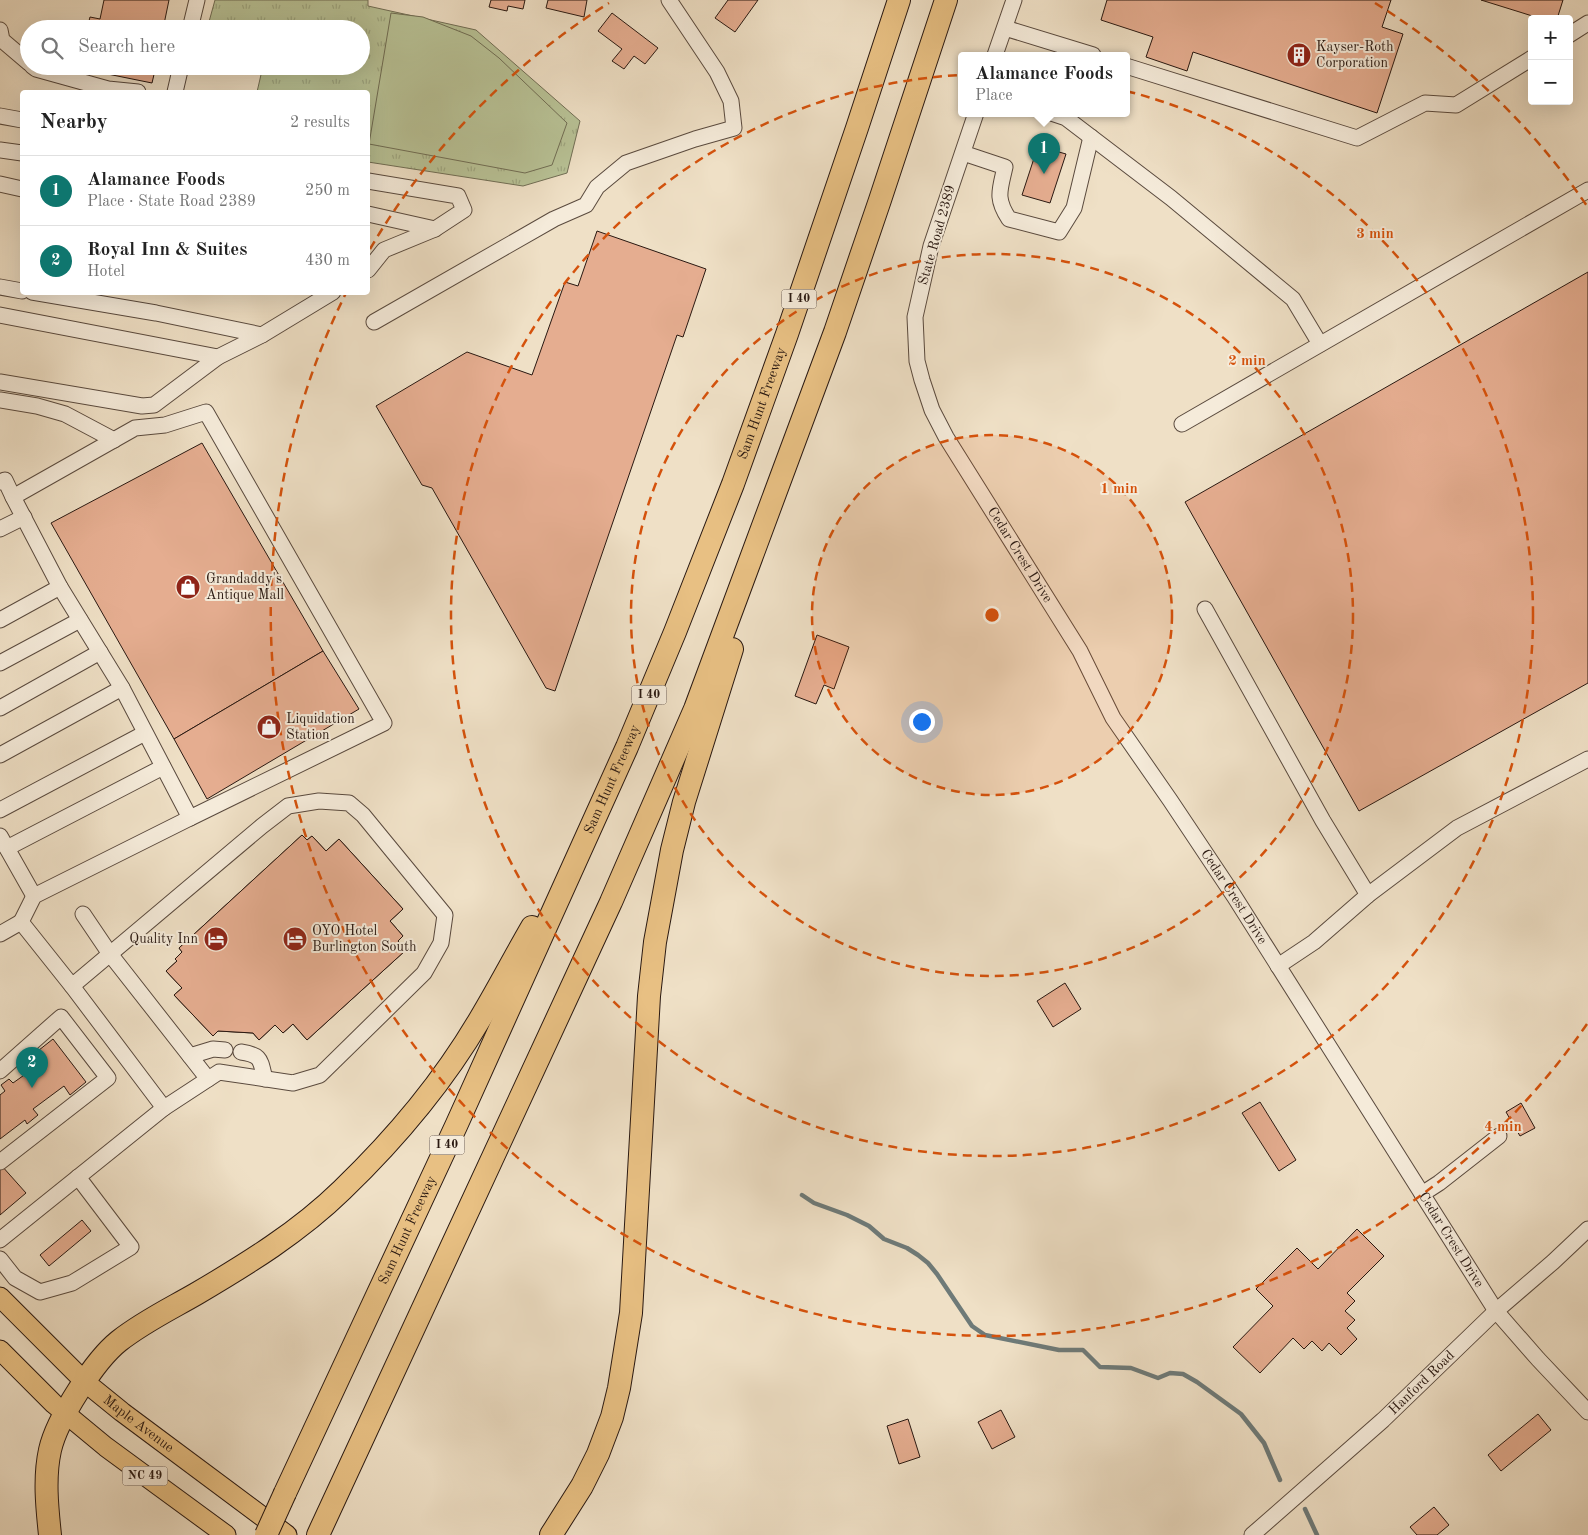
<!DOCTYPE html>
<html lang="en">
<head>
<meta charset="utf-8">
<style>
	body { margin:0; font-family:"Old Standard TT",serif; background:#f6f6f6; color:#222 }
	.controls { position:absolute; right:15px; top:15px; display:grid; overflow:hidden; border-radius:5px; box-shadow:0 5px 20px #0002 }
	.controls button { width:45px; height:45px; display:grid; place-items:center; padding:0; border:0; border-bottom:1px solid #e0e0e0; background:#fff; color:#222; font:25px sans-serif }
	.you { position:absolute; left:921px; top:721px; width:18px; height:18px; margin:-12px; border:4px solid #fff; border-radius:50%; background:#1a73e8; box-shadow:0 0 0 8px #1a73e833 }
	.badge { display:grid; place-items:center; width:32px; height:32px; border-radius:50%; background:#0f766e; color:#fff; font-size:16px; font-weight:700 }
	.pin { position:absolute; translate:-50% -41px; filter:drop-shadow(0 1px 2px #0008) }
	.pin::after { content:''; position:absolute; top:26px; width:18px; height:15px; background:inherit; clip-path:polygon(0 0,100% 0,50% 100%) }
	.popup { position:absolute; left:958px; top:52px; width:172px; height:65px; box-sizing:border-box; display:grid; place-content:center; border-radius:5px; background:#fff; filter:drop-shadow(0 1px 4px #0005); font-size:16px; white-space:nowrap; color:#767676 }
	.popup b { font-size:19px; color:#222 }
	.popup::after { content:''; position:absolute; left:50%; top:100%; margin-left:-10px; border:10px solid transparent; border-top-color:#fff }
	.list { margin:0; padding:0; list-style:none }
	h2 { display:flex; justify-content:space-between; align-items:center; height:65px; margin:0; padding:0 20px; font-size:21px }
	h2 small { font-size:16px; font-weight:400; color:#767676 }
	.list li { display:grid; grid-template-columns:32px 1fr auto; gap:15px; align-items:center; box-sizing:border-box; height:70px; padding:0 20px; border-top:1px solid #e0e0e0 }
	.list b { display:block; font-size:19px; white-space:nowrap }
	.list p { margin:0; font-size:16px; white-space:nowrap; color:#767676 }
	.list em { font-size:16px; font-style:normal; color:#767676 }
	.icon { flex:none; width:28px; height:28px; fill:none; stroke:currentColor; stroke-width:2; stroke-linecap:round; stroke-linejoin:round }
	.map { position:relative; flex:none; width:1588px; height:1535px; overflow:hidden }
	.search { position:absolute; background:#fff; box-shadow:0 5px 20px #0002; left:20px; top:20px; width:350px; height:55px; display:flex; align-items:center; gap:12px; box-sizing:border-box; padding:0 18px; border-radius:28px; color:#767676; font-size:19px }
	.panel { position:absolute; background:#fff; box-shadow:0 5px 20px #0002; left:20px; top:90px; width:350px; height:205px; border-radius:5px }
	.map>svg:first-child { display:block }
</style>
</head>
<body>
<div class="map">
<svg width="1588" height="1535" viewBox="0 0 1588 1535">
	<defs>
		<pattern id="grass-tufts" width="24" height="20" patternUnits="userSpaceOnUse" patternTransform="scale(1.25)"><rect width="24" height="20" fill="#b8c296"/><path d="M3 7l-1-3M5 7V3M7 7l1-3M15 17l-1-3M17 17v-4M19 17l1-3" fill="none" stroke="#9ea680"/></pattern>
	</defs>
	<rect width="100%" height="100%" fill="#efe0c6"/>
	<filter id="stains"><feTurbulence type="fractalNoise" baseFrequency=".004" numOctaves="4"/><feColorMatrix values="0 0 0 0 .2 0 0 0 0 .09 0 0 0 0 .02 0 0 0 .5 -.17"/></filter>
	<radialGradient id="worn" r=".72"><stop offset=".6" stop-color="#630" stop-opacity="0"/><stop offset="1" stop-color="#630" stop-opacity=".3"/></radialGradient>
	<path fill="url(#grass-tufts)" stroke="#706d54" d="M215 0H368V6L476 30 580 121 567 173 523 186 368 162V92H257L263 66H361V29H207Z"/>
	<path fill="#b8c296" stroke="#706d54" d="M391 13 423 17 471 36 499 58 567 123 552 165 525 173 369 144Z"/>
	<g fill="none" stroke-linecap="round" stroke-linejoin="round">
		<g stroke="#6e7a78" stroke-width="4.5">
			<path d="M802 1195 814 1203 847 1215 869 1226 884 1239 907 1248 918 1255 928 1263 937 1274 972 1326 985 1335 1059 1350H1083L1100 1367 1131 1368 1158 1378 1170 1373 1183 1374 1197 1382 1241 1414 1264 1443 1280 1480"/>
			<path d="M1305 1509 1317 1535"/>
		</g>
	</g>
	<g fill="#e5ad90" stroke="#291811" fill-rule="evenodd">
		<path d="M104 0H169L163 29H87L90 17 100 19Z"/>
		<path d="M491 0H525L523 9 508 6 507 11 489 7Z"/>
		<path d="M548 0H587L584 17 546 8Z"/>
		<path d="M728 0H758L735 32 715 18Z"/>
		<path d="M1107 0H1391L1382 27 1403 34 1377 113 1193 52 1187 71 1146 57 1153 37 1101 20Z"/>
		<path d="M1481 0H1563L1557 19H1542Z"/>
		<path d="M612 13 658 48 645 64 634 56 624 69 612 61 622 49 598 31Z"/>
		<path d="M68 66H156L152 83Z"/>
		<path d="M1038 146 1066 154 1050 203 1022 195Z"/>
		<path d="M597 231 706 269 683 337 677 335 555 691 546 688 432 488 422 485 376 406 467 352 532 375 565 282 578 286Z"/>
		<path d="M1588 272V683L1359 811 1185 502Z"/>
		<path d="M202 443 323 651 174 739 51 523Z"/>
		<path d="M817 635 849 647 834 689 824 685 816 704 795 696Z"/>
		<path d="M323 651 359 709 207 799 174 739Z"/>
		<path d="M302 835 307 840 312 836 326 851 339 839 403 909 390 921 403 936 398 941 406 950 307 1040 293 1024 283 1033 275 1025 259 1040 253 1033 218 1031 213 1036 174 995 182 988 166 971 177 961 175 959 182 952 179 948ZM315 872 365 927 280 1005 230 950Z"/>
		<path d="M302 835 307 840 312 836 326 851 339 839 403 909 390 921 403 936 398 941 406 950 307 1040 293 1024 283 1033 275 1025 259 1040 253 1033 218 1031 213 1036 174 995 182 988 166 971 177 961 175 959 182 952 179 948Z"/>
		<path d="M1065 983 1081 1009 1053 1027 1037 1001Z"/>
		<path d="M53 1039 86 1082 70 1095 64 1086 33 1109 38 1115 27 1124 25 1120 0 1139V1095L5 1091 1 1085 9 1079 13 1083 41 1063 34 1054Z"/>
		<path d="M1260 1102 1296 1160 1279 1171 1242 1113Z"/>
		<path d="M1521 1103 1535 1128 1520 1136 1506 1112Z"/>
		<path d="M1 1165 26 1193 0 1215V1166Z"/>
		<path d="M82 1220 91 1231 49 1266 40 1255Z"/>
		<path d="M1357 1229 1384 1256 1347 1293 1355 1301 1345 1311 1355 1320 1347 1328 1357 1339 1341 1355 1329 1343 1322 1351 1312 1341 1304 1349 1293 1338 1260 1373 1233 1347 1273 1306 1256 1289 1297 1248 1318 1269Z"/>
		<path d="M1001 1410 1015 1437 992 1449 978 1422Z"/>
		<path d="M1538 1414 1551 1430 1501 1471 1488 1455Z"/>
		<path d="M908 1419 920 1457 899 1464 887 1426Z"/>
		<path d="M1434 1507 1449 1525 1437 1535H1417L1410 1527Z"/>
	</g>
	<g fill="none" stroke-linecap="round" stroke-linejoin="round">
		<defs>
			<g id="minor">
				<path d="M1005 28 1093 55"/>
				<path d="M190 29 197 0"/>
				<path d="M0 30 2 40 29 63"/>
				<path d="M1569 35 1588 23"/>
				<path d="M995 55 1014 0"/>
				<path d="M32 66 36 69 108 89 138 92"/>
				<path d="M1126 66 1357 138 1425 103 1456 105 1532 58"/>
				<path d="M175 92 181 66"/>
				<path id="s1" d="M976 113 931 246 915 317 917 361 922 380 932 410 946 437 1080 651 1113 718 1170 800 1234 896 1496 1311 1538 1359 1588 1412"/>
				<path d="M1051 113 1066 118 1171 198 1293 299 1320 344"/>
				<path d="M0 116 22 120"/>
				<path d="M0 150 22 153"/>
				<path d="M963 153 1005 167C1000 190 995 198 1009 219L1059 232 1074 208 1091 137"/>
				<path d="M368 181 458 196 464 210 435 229 384 250 368 270"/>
				<path d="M0 184 22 189"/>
				<path d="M368 214 435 229"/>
				<path d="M0 287 22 291"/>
				<path d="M32 292 156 313 262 335"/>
				<path d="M0 315 218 357"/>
				<path d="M374 322 554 219 586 205 597 187 626 163 695 139 734 128 731 101 717 72 669 0"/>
				<path d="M0 382 142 406 154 405 218 357 262 335 333 292"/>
				<path d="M0 400 37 406 65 414 114 440"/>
				<path d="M206 412 384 723 190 818 122 688 60 587 13 497 135 428 165 425Z"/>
				<path d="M1182 424 1588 190"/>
				<path d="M0 482 5 480 13 497"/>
				<path d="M0 529 24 517"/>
				<path d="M1205 609 1323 821 1368 895"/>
				<path d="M0 620 60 587"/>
				<path d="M0 663 80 620"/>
				<path d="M0 708 100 652"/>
				<path d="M0 755 122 688"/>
				<path d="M0 810 145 733"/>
				<path d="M0 836 34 896"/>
				<path d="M7 848 163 767"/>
				<path d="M83 914 110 954 208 1079"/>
				<path d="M21 922 34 896 190 818"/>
				<path d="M0 934 21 922 72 986 262 826 288 806 319 801 349 803 363 815 445 915 441 943 424 973 320 1075 293 1083 219 1072 164 1108 0 1240"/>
				<path d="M1278 966 1314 942 1368 895 1457 828 1588 759"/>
				<path d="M72 986 164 1108"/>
				<path d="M241 1052C262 1055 260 1060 265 1079"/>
				<path d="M190 1056 213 1049 225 1050"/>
				<path d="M0 1071 61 1017 108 1078 0 1162"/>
				<path d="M1422 1194 1439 1183 1499 1136"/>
				<path d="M0 1259 15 1278 40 1292 72 1283 131 1247 78 1177"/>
				<path id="s2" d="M1252 1535 1383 1420 1496 1311 1553 1262 1588 1229"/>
			</g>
			<g id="major">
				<path id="s3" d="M0 1297 85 1382 122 1412 287 1535"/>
				<path d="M0 1350 54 1404 106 1447 226 1535"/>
			</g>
			<g id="highway">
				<path id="s4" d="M285 1493 456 1126 627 747 675 632 733 484 787 334 857 128 899 0"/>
				<path d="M50 1535C47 1507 44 1477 50 1450 57 1419 95 1360 119 1341 143 1322 170 1309 196 1294 247 1264 299 1232 342 1190 394 1140 443 1082 480 1019 498 989 514 958 532 927"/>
				<path d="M318 1535 611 902 695 709 835 332 880 200 946 0"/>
				<path d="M551 1535 582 1486 598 1454 612 1417 619 1388 631 1313 649 996 655 942 672 850 684 802 732 649"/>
			</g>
		</defs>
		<use href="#minor" stroke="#5a4a3e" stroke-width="17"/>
		<use href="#major" stroke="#291811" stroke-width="21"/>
		<use href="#highway" stroke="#291811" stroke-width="24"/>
		<use href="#minor" stroke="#f5ebda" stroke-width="15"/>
		<use href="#major" stroke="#e8c083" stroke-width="19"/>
		<use href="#highway" stroke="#e8c083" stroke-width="22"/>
		<defs>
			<path id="highway-bridge" d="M266 1535 285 1493"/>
		</defs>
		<use href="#highway-bridge" stroke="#291811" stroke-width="24" stroke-linecap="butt"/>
		<use href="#highway-bridge" stroke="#e8c083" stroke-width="22"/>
	</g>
	<circle cx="992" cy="615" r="180" fill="#d5520c" fill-opacity=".12"/>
	<g fill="none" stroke="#d5520c" stroke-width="2.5" stroke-dasharray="9 6">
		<circle cx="992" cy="615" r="180"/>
		<circle cx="992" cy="615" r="361"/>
		<circle cx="992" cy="615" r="541"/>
		<path d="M1587 1024A722 722 0 0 1 346 293M370 249A722 722 0 0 1 609 3M1375 3A722 722 0 0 1 1587 206"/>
	</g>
	<defs>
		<symbol id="building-disc" viewBox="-11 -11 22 22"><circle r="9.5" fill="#8f2418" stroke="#f5ebda"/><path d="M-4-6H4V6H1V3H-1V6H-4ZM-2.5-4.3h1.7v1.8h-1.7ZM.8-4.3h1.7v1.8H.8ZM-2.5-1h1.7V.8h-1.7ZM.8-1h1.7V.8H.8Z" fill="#fff"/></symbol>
		<symbol id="shop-disc" viewBox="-11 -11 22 22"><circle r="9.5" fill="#8f2418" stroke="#f5ebda"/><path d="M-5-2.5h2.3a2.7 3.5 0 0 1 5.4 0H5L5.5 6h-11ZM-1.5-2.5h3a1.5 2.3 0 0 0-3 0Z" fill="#fff"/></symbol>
		<symbol id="hotel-disc" viewBox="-11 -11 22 22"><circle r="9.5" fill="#8f2418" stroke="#f5ebda"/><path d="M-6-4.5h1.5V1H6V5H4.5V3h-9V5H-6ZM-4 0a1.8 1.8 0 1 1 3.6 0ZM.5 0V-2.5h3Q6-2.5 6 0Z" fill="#fff"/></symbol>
	</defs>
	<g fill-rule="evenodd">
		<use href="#building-disc" x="1285" y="41" width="28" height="28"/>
		<use href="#shop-disc" x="174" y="573" width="28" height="28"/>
		<use href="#shop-disc" x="255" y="713" width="28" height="28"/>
		<use href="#hotel-disc" x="202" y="925" width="28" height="28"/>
		<use href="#hotel-disc" x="281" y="925" width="28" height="28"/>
	</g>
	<g text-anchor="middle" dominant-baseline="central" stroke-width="4" stroke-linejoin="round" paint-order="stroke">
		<g fill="#f5ebda" stroke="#66574d" stroke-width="1">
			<rect x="781.5" y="289.5" width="35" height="19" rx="4"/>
			<rect x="631.5" y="685.5" width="35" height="19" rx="4"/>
			<rect x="429.5" y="1135.5" width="35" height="19" rx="4"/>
			<rect x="122.5" y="1466.5" width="45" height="19" rx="4"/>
		</g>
		<g font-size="12" font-weight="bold" fill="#291811">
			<text x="799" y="299">I 40</text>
			<text x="649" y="695">I 40</text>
			<text x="447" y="1145">I 40</text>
			<text x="145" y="1476">NC 49</text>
		</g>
		<g font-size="14" fill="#291811" stroke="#f5ebda" text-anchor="start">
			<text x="1316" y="47">Kayser-Roth<tspan x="1316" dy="16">Corporation</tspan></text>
			<text x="206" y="579">Grandaddy's<tspan x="206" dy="16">Antique Mall</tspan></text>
			<text x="286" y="719">Liquidation<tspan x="286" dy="16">Station</tspan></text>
			<text x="312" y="931">OYO Hotel<tspan x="312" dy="16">Burlington South</tspan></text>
			<text x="198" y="939" text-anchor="end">Quality Inn</text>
		</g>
		<g font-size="14" fill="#291811" stroke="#f5ebda">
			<text transform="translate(937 235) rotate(-74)">State Road 2389</text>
			<text stroke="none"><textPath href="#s4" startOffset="1190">Sam Hunt Freeway</textPath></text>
			<text stroke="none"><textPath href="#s1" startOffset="478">Cedar Crest Drive</textPath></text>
			<text stroke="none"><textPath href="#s4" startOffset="785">Sam Hunt Freeway</textPath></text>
			<text stroke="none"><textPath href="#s1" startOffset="882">Cedar Crest Drive</textPath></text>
			<text stroke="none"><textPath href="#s4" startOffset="290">Sam Hunt Freeway</textPath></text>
			<text stroke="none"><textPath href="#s1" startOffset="1288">Cedar Crest Drive</textPath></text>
			<text stroke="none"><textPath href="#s2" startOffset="228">Hanford Road</textPath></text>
			<text stroke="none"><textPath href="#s3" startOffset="188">Maple Avenue</textPath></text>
		</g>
	</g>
	<circle cx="992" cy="615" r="8" fill="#d5520c" stroke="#f5ebda" stroke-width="2.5"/>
	<g font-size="15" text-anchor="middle" font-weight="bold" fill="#d5520c" stroke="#f5ebda" stroke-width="4" stroke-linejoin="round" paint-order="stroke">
		<text x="1375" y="238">3 min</text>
		<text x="1247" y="365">2 min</text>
		<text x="1119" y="493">1 min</text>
		<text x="1503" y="1131">4 min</text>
	</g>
	<rect width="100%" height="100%" filter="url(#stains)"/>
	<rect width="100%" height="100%" fill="url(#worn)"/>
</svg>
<div class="controls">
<button>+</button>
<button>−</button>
</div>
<div class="you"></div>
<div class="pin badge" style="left:1044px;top:174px">1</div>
<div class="popup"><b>Alamance Foods</b>Place</div>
<div class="pin badge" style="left:32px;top:1088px">2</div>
<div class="search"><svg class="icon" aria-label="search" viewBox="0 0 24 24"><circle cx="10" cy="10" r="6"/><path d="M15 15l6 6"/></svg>Search here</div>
<section class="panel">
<h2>Nearby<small>2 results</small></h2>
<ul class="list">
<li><span class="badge">1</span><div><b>Alamance Foods</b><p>Place · State Road 2389</p></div><em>250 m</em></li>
<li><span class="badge">2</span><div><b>Royal Inn &amp; Suites</b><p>Hotel</p></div><em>430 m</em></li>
</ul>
</section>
</div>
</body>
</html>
